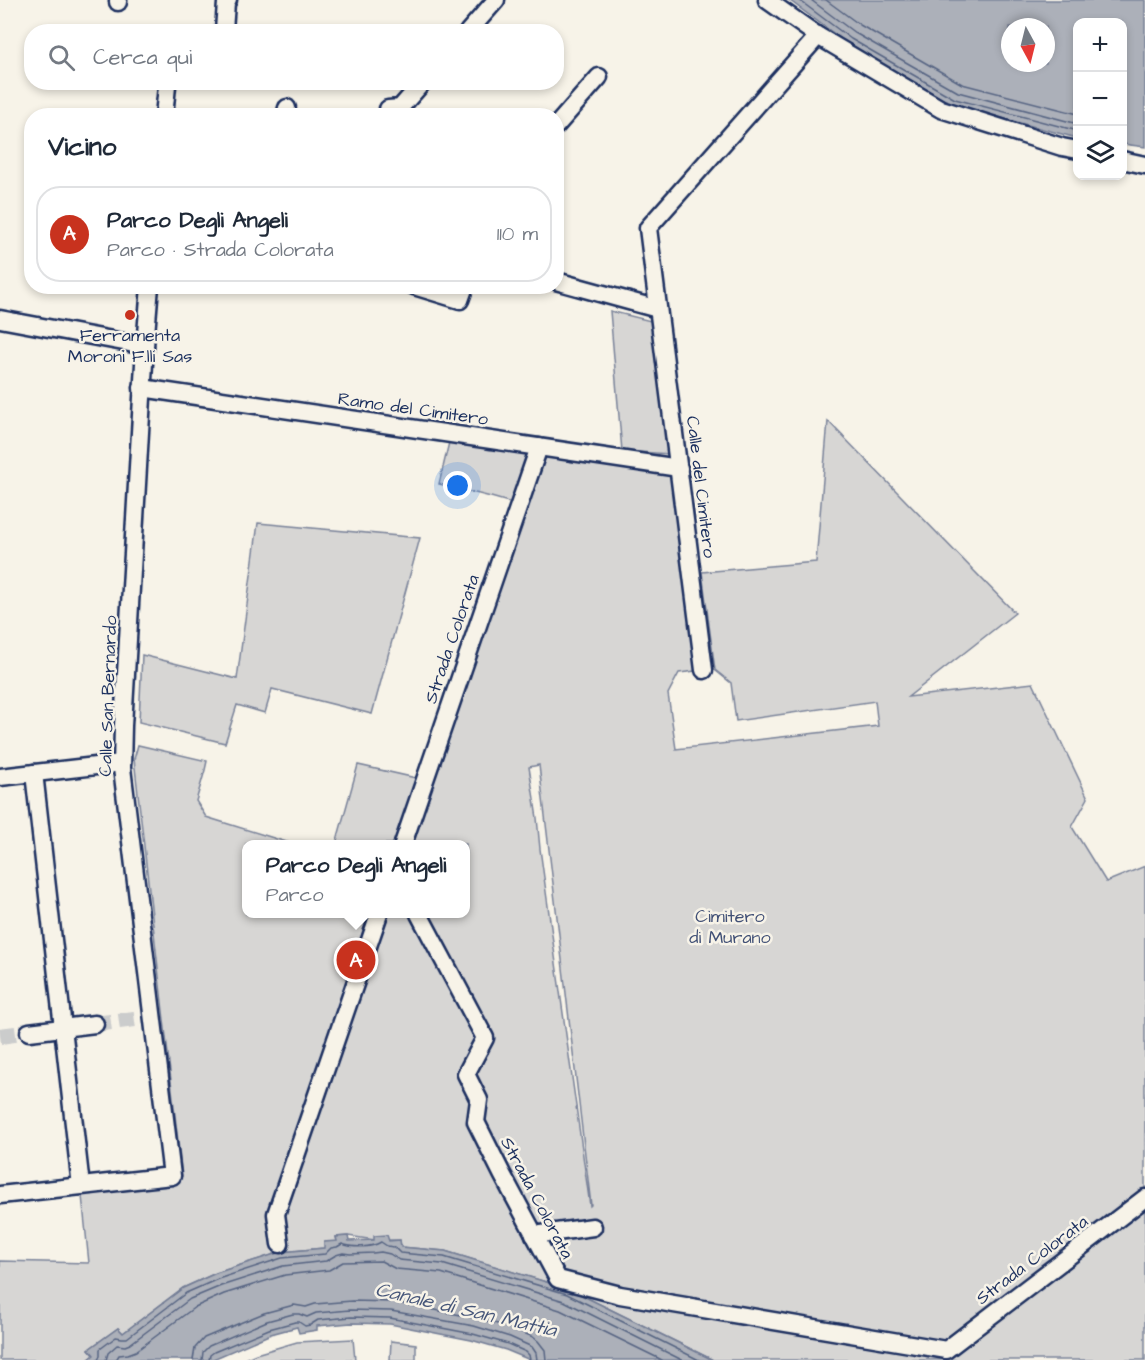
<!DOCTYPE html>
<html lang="it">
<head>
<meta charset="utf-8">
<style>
	body { margin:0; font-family:"Architects Daughter",sans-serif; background:#f2f2f3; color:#1f2937 }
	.controls { position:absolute; right:18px; top:18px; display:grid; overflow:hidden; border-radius:12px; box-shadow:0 3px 9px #0003 }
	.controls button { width:54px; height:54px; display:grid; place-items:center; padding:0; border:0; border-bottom:2px solid #e0e1e3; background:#fff; color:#1f2937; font:30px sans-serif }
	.compass { position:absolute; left:1001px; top:18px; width:54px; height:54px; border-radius:50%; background:#fff; box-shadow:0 3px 9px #0003; rotate:173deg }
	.you { position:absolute; left:458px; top:486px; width:21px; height:21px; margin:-15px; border:4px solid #fff; border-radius:50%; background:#1a73e8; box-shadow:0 0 0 9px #1a73e833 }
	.badge { display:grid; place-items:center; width:39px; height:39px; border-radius:50%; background:#c8321e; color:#fff; font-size:20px; font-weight:700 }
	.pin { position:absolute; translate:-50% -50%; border:3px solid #fff; box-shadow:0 2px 6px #0006 }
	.popup { position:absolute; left:242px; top:840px; width:228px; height:78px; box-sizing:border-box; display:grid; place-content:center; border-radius:12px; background:#fff; filter:drop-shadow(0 2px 4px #0005); font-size:20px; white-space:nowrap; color:#747a83 }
	.popup b { font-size:22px; color:#1f2937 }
	.popup::after { content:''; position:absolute; left:50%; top:100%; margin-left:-12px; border:12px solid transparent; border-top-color:#fff }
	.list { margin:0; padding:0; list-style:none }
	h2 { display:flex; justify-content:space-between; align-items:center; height:78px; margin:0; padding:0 24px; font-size:26px }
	h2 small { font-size:20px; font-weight:400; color:#747a83 }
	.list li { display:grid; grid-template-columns:39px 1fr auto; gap:18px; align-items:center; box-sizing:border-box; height:96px; margin:0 12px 12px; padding:0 12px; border:2px solid #e0e1e3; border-radius:24px }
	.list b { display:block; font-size:22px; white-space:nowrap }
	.list p { margin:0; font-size:20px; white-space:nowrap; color:#747a83 }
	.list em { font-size:20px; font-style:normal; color:#747a83 }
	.icon { flex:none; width:33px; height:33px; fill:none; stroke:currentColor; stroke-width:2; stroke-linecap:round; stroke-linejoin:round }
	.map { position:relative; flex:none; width:1145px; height:1360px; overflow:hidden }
	.search { position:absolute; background:#fff; box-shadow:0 3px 9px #0003; left:24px; top:24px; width:540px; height:66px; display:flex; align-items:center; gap:15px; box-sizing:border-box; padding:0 21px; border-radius:24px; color:#747a83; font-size:22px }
	.panel { position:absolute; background:#fff; box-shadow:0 3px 9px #0003; left:24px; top:108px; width:540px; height:186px; border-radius:24px }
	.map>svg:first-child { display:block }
</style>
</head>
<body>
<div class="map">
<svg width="1145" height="1360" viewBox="0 0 1145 1360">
	<rect width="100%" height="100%" fill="#f7f3e8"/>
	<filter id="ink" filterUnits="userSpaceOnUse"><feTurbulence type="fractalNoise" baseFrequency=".0167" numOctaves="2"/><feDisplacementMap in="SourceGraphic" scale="12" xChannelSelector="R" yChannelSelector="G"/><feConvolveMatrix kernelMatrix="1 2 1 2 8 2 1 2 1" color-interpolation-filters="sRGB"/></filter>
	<g filter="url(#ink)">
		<g fill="#d7d6d4" stroke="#798299" stroke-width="1.5" fill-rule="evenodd">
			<path d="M610 311 651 321 671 454 622 451Z"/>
			<path d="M828 421 1015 613 908 697 1033 683 1088 798 1072 827 1106 882 1145 866V1360H713L569 1289 445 1251 401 1247 400 1240H375L348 1236 336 1237 337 1241 324 1248 281 1252 216 1273 183 1288 123 1333 118 1328 89 1349 95 1355 88 1360H0V1261L89 1263 81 1186 182 1176 134 759 138 745 207 761 205 770 196 801 206 817 293 844H246V914H466V844H336L358 765 416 778 512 503 491 497 439 484 451 434 679 468 704 670 679 673 668 694 676 749 878 726 875 701 736 721 731 683 715 670 702 572 816 562ZM539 765 591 1205 590 1206 540 849 537 818 529 767Z"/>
			<path d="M258 523 420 538 372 714 272 689 265 713 237 705 225 743 139 722 142 655 237 679Z"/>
			<path d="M353 1339 355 1360H242L256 1354 297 1342Z"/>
			<path d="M391 1341 416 1344V1360H390Z"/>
		</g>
		<g fill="#acb0b9" stroke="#727c95" stroke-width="1.5" fill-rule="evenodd">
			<path d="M789 0H1145V147L1123 144 1122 22H1078L1077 138 953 105 848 44ZM1010 27H1046V63H1010Z"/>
			<path d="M387 1235 389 1241 400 1240 401 1247 445 1251 569 1289 713 1360H530L506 1350 471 1340 390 1324 351 1323 317 1326V1330L299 1333 297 1327 271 1334 211 1360H88L94 1355 89 1349 118 1328 123 1333 183 1288 216 1273 281 1252 324 1248V1242L337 1241 336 1237 348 1236 349 1241 374 1240V1236Z"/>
		</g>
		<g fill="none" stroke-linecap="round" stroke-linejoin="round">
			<g stroke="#556382" stroke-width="1.5">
				<path d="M799 0 851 39 955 99 1078 131"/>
				<path d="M811 0 855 33 958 92 1078 124"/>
				<path d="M826 0 860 25 962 84 1078 114"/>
				<path d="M98 1360 100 1356V1349L116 1337 122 1338H127L186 1293 218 1279 282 1258 325 1254 331 1248 337 1247 342 1244C353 1248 371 1248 381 1242L387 1246 394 1247 400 1253 444 1257 567 1294 699 1360"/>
				<path d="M106 1360 108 1353 117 1345 125 1346 130 1344 190 1299 221 1286 283 1266 326 1261 336 1255 343 1253 350 1254 373 1253 381 1252 390 1254 399 1260 442 1264 564 1301 682 1360"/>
				<path d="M116 1360 119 1355 128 1354 136 1351 195 1307 224 1294 285 1275 329 1270 343 1262 381 1261 396 1269 441 1273 560 1310 662 1360"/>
				<path d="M193 1360 195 1348 204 1338 264 1313 294 1305 306 1307 315 1304 352 1301 394 1302 476 1318 512 1328 533 1337 538 1341 545 1350 546 1360"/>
				<path d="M202 1360 203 1352 209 1346 267 1321 293 1314H299L307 1317 316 1313 350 1310 391 1311 474 1326 510 1337 532 1347 536 1353 537 1360"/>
				<path d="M209 1360 210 1355 214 1352 269 1329 295 1322H299L305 1326 310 1325 318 1320 351 1317 390 1318 473 1334 508 1344 526 1352 529 1355 530 1360"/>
			</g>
			<g stroke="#cbcccc" stroke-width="16" stroke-dasharray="16 8" stroke-linecap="butt">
				<path d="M95 1024 143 1018"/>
				<path d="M0 1036 29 1032"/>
			</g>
			<defs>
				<g id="pedestrian">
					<path d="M767 0 818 36 941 109 1062 147 1078 150"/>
					<path d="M118 2V0"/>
					<path d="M224 30 226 3 228 0"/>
					<path d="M468 32 496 0"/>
					<path d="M388 109 400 108 423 82"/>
					<path d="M164 116 167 86"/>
					<path d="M285 116 287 108"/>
					<path d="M556 126 599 77"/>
					<path d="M1122 160 1145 165"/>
					<path d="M556 281 658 309"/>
					<path d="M414 286 460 300 465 286"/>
					<path d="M0 319 145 346"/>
					<path d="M142 388 679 468"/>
					<path d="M704 670 648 228 818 36"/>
					<path d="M34 773 81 1186"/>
					<path d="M0 777 122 763"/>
					<path d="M403 844 539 447"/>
					<path d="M419 914 485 1038 466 1074 479 1100 476 1122 502 1174 558 1279 620 1295 946 1350 1145 1198"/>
					<path d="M29 1032 95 1024"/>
					<path d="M0 1195 172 1176 122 768 123 726 145 346 150 286"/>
					<path d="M534 1235 593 1227"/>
					<path d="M280 1244 276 1214 379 914"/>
				</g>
			</defs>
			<use href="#pedestrian" stroke="#1b2f5e" stroke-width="21"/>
			<use href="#pedestrian" stroke="#f7f3e8" stroke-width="16"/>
		</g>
	</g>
	<circle fill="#c8321e" stroke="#f7f3e8" stroke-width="2" cx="130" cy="315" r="6"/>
	<g text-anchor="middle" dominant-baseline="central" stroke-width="5" stroke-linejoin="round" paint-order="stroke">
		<g font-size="18" fill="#1b2f5e" stroke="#f7f3e8">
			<text x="130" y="335">Ferramenta<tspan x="130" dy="21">Moroni F.lli Sas</tspan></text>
		</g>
		<g font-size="18" fill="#1b2f5e" stroke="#f7f3e8">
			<text transform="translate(413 409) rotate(8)">Ramo del Cimitero</text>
			<text transform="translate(701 487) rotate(83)">Calle del Cimitero</text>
			<text transform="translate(452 639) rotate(-71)">Strada Colorata</text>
			<text transform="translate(108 696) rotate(-88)">Calle San Bernardo</text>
			<text transform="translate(537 1198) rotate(62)">Strada Colorata</text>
			<text transform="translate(1032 1260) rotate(-37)">Strada Colorata</text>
		</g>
		<g font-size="18" fill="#415076" stroke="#f7f3e8">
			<text x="730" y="916">Cimitero<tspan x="730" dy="21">di Murano</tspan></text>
		</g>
		<g font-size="20" font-style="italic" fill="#465679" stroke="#f7f3e8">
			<text transform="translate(466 1310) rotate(13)">Canale di San Mattia</text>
		</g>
	</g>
</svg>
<div class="controls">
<button>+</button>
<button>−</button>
<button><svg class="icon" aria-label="layers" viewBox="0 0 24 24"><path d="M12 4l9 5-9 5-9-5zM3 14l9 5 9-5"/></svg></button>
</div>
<svg class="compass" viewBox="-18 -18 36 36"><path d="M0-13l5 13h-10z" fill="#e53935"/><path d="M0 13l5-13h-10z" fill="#747a83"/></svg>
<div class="you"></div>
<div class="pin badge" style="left:356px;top:960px">A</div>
<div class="popup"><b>Parco Degli Angeli</b>Parco</div>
<div class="search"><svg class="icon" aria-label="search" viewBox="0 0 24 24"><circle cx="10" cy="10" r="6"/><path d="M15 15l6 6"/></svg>Cerca qui</div>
<section class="panel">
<h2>Vicino<small></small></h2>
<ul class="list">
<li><span class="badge">A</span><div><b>Parco Degli Angeli</b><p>Parco · Strada Colorata</p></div><em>110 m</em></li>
</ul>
</section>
</div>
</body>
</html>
